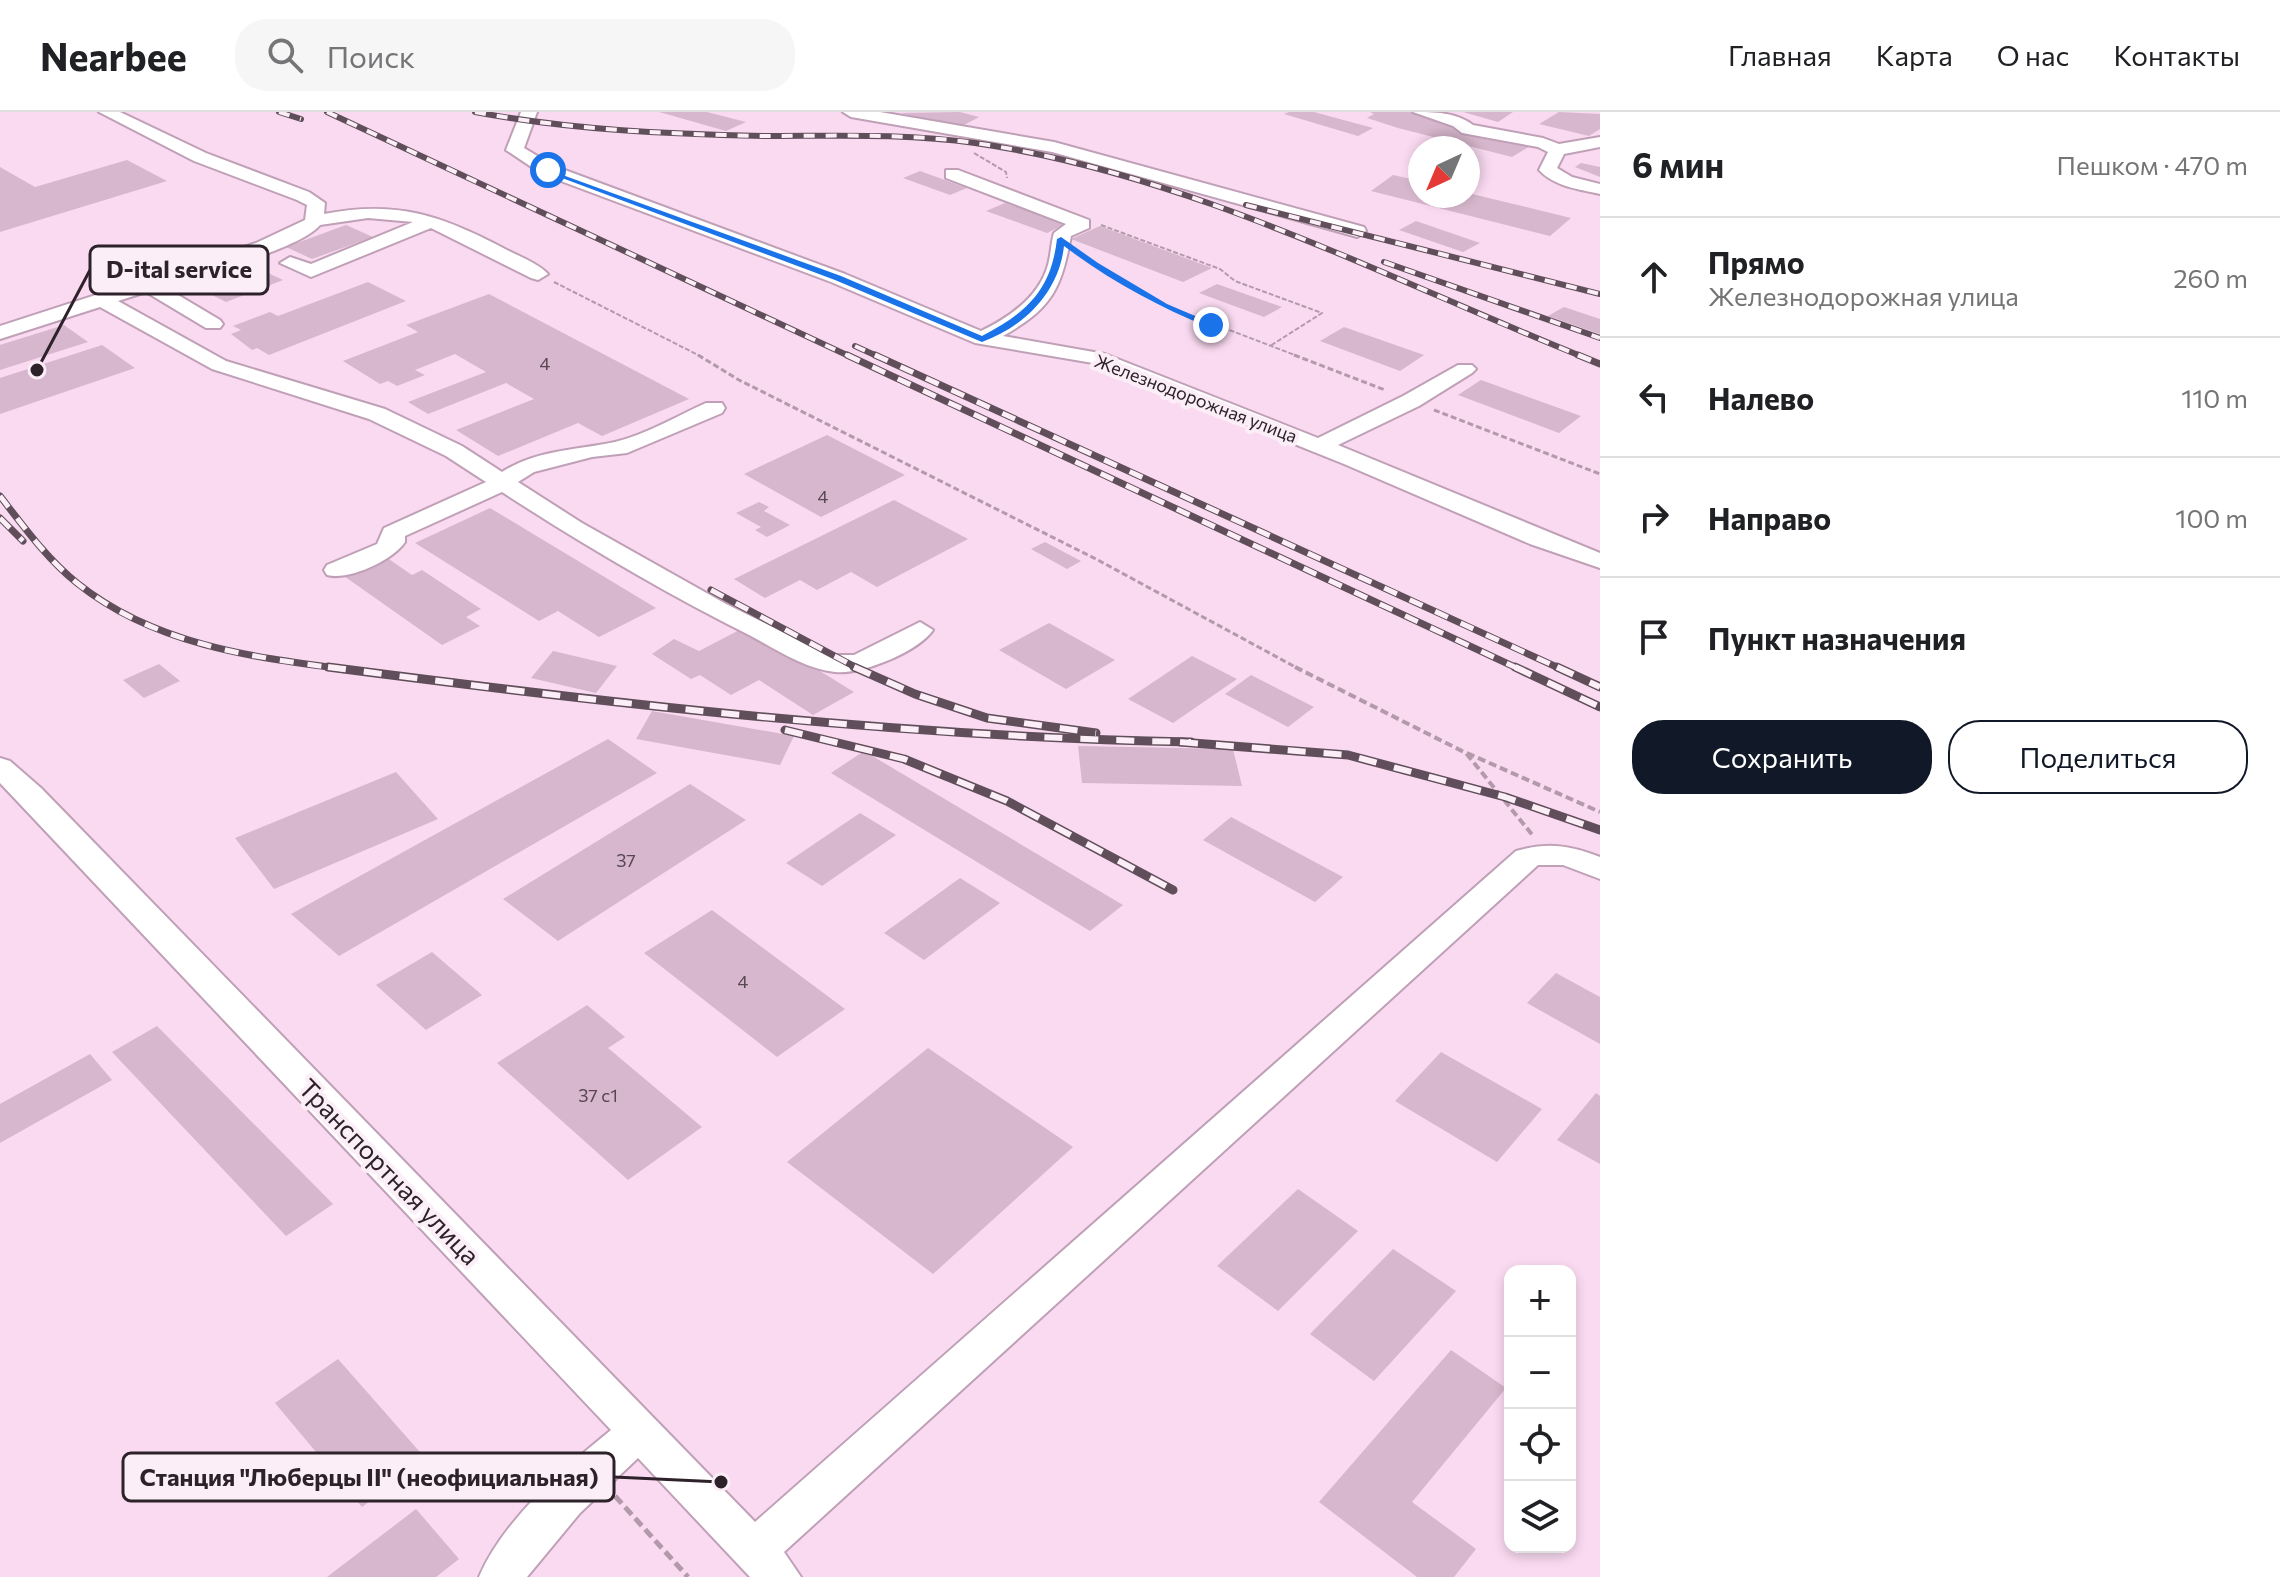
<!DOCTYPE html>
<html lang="ru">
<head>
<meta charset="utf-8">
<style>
	body { margin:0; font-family:Commissioner,sans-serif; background:#f6f6f6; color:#202124 }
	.controls { position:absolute; right:24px; bottom:24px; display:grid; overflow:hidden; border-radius:16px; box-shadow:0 4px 12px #0003 }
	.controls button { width:72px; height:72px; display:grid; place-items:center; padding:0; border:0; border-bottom:2px solid #e0e0e0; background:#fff; color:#202124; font:40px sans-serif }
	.compass { position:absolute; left:1408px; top:24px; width:72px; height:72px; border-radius:50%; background:#fff; box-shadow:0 4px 12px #0003; rotate:224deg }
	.stop { position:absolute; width:24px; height:24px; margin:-18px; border:6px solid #1a73e8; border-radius:50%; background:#fff }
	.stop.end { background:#1a73e8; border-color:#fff; box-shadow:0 2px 8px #0008 }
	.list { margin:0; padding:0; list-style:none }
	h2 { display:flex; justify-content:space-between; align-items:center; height:104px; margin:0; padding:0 32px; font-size:34px }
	h2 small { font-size:26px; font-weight:400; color:#757577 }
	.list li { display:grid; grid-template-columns:52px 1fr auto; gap:24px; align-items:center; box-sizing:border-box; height:120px; padding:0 32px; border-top:2px solid #e0e0e0 }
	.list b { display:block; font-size:30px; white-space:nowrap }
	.list p { margin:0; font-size:26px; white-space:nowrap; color:#757577 }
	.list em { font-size:26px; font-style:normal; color:#757577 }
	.actions { display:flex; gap:16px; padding:24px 32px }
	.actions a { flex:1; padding:18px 0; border:2px solid #111827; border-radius:32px; text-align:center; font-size:28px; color:#111827 }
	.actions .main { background:#111827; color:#fff }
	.icon { flex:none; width:44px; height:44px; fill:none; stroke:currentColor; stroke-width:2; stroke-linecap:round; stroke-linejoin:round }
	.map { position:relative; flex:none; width:1600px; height:1465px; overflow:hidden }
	header { display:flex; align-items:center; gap:48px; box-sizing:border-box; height:112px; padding:0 40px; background:#fff; border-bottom:2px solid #e0e0e0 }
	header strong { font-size:38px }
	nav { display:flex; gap:44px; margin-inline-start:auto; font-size:28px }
	.search { width:560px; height:72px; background:#f6f6f6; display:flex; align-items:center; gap:20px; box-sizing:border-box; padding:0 28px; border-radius:32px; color:#757577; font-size:30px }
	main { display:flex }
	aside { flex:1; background:#fff }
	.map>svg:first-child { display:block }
</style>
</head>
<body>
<header>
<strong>Nearbee</strong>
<div class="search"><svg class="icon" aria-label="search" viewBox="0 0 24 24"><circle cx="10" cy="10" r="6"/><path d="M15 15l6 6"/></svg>Поиск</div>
<nav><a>Главная</a><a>Карта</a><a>О нас</a><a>Контакты</a></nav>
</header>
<main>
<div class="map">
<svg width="1600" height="1465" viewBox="0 0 1600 1465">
	<rect width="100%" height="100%" fill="#fadaf1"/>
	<g fill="#d7b7cd">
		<path d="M659 0H707L746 10 726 19Z"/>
		<path d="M960 0 979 5 964 13 938 11 901 1Z"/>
		<path d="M1289 0H1314L1373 16 1358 24 1284 2Z"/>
		<path d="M1370 0H1417L1455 10 1448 14 1530 34 1512 45 1398 16 1367 6 1374 2Z"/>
		<path d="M1463 0H1513L1498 10Z"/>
		<path d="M1559 0 1600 2V17L1589 24 1539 12Z"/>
		<path d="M127 48 167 69 0 120V55L35 75Z"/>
		<path d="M1581 51 1600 55V65L1575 55Z"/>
		<path d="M920 59 967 76 950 83 903 66Z"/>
		<path d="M1393 63 1420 69V84H1468V81L1571 106 1550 124 1371 79Z"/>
		<path d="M1005 91 1066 112 1047 121 986 99Z"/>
		<path d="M1416 109 1480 131 1463 140 1399 118Z"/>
		<path d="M346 113 373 125 312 147 286 135Z"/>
		<path d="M1100 114 1212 156 1183 170 1071 127Z"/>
		<path d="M242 149 283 168 226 190 186 170Z"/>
		<path d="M368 170 406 189 269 243 257 236 252 238 231 222 241 218 233 214 270 200 278 204Z"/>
		<path d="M1217 172 1282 195 1264 205 1199 181Z"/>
		<path d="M489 182 689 287 602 324 578 311 498 344 456 318 534 287 506 271 428 302 408 290 486 260 455 242 415 258 425 263 397 274 388 269 380 272 343 249 418 220 406 213Z"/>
		<path d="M1564 195 1600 207V222L1548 204Z"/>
		<path d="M64 213 88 230 0 258V233Z"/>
		<path d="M1344 215 1424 243 1400 259 1320 229Z"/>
		<path d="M102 233 135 256 0 302V266Z"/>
		<path d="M1481 268 1581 304 1559 321 1458 283Z"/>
		<path d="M827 323 905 363 821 405 744 362Z"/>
		<path d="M894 388 968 427 877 475 851 460 817 478 800 468 765 486 734 467Z"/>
		<path d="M759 390 769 395 764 399 790 413 767 425 755 418 761 415 736 401Z"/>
		<path d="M490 396 656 496 599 525 558 499 539 509 415 431Z"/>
		<path d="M1045 430 1081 449 1067 457 1031 437Z"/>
		<path d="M383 443 412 463 422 458 481 497 466 505 480 514 442 533 341 462Z"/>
		<path d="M1049 511 1115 548 1066 577 999 538Z"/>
		<path d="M747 514 854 580 813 603 759 568 731 583 700 563 691 567 652 542 674 527 699 539Z"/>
		<path d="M553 539 617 554 596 581 531 566Z"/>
		<path d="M1192 544 1237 567 1173 611 1128 587Z"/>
		<path d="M159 552 180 569 144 586 123 568Z"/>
		<path d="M1251 563 1314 595 1288 615 1225 582Z"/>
		<path d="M652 599 794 624 780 653 636 627Z"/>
		<path d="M608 627 657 661 339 844 291 802Z"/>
		<path d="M1078 634 1233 637 1242 674 1082 671Z"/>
		<path d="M864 639 1123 793 1090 819 831 661Z"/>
		<path d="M396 660 438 707 274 777 235 726Z"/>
		<path d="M690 672 746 708 558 829 503 787Z"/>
		<path d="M860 701 896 723 822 774 786 751Z"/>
		<path d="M1231 705 1343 765 1315 790 1203 728Z"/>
		<path d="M960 766 1000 791 924 848 884 821Z"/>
		<path d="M712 798 845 897 777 945 644 841Z"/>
		<path d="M432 840 482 883 426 918 376 873Z"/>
		<path d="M1556 861 1600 885V932L1527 891Z"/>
		<path d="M587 893 625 925 608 936 702 1015 628 1068 497 951Z"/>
		<path d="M157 914 333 1092 286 1124 112 940Z"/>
		<path d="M928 936 1073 1035 933 1162 787 1050Z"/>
		<path d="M1441 940 1542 997 1497 1050 1395 989Z"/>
		<path d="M90 942 112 968 0 1031V992Z"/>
		<path d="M1596 981 1600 984V1052L1557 1028Z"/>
		<path d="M1298 1077 1358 1119 1278 1199 1217 1154Z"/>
		<path d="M1393 1137 1456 1179 1374 1269 1310 1222Z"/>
		<path d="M1451 1238 1506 1276 1412 1390 1476 1437 1454 1465H1417L1319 1390Z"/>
		<path d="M338 1247 426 1347 362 1395 275 1291Z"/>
		<path d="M416 1397 459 1447 436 1465H327Z"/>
	</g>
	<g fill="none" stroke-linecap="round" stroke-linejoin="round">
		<defs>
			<g id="minor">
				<path d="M99 0H120L206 41 309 80 325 91 324 102C396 88 441 103 505 137 518 144 538 151 548 162L538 168 531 166 431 116 311 165 280 151 290 145 311 152 413 110 368 106 320 113C299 138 198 163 163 174L220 208 223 212 220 216H206L146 180 118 189 226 249 385 297 462 334 502 360C536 338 577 338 615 330 645 323 677 304 706 291H722L725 296 722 301 627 341 592 345 534 360 518 370 582 411 726 492 829 543H854L920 510 933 518C918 540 861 563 835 560 805 557 777 538 751 524 665 481 582 432 502 380L405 424V430C393 448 349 469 327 463L324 458 327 453 377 432 384 416 486 370 446 344 369 307 212 257 100 195 0 227V214L256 131 305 108 307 93 297 88 194 49Z"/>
				<path d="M521 0H537L524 36 554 54 845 162 981 219C1010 205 1039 185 1048 153 1051 142 1051 131 1054 121L1066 112 946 66V58H958L1089 108V116L1071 124C1061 178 1052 196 1003 224L1105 242 1318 326 1403 284 1458 253H1472L1476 257 1472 261 1419 294 1338 333 1600 441V456L1530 432 1344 352 1093 251 975 231 831 170 542 62 506 38Z"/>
				<path d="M843 0H880L1054 30 1364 115 1366 119 1357 125 1350 123 1052 40 851 5Z"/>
				<path d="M1413 0C1434 0 1456 0 1473 13L1543 26 1559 32 1600 25V35L1564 42 1557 56 1572 65 1600 72V82C1579 77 1555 75 1539 58L1548 40 1538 35 1462 21 1453 14Z"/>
				<path d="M0 646 10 649 41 676 755 1410 1516 739C1547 730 1570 733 1600 745V767L1563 753H1538L784 1440 801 1465H750L638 1346 580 1401 527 1465H479C504 1407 563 1357 611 1318L0 671Z"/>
			</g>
		</defs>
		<use href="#minor" stroke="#bfa0b6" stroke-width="4"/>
		<g stroke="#b39aab" stroke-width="2" stroke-dasharray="5 2" stroke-linecap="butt">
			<path d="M974 41 1006 60 1007 66"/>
			<path d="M1101 113 1220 157 1235 169 1322 201 1270 234"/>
			<path d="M1080 143 1164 193 1300 245"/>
			<path d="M554 170 702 245"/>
		</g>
		<g stroke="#b39aab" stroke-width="3" stroke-dasharray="6 3" stroke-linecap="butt">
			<path d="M698 243 739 268 1096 447 1299 557"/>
			<path d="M1294 243 1385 278"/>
			<path d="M1434 298 1600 362"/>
		</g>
		<g stroke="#b39aab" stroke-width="4" stroke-dasharray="8 4" stroke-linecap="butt">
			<path d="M1295 555 1466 641 1534 725"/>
			<path d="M1467 641 1600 700"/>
		</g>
		<path stroke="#b39aab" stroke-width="5" stroke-dasharray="10 5" stroke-linecap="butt" d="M615 1384 688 1465"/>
		<use href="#minor" fill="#fff" fill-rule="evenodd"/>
		<defs>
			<g id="rail-far2">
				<path d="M279 0 301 7"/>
				<path d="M327 0 851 245"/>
				<path d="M475 0C571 18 666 22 764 24 834 24 905 21 975 31 1189 62 1384 165 1583 245"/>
				<path d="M1246 93 1600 182"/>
				<path d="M1384 150 1600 226"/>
				<path d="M855 234 879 245"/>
			</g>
			<g id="rail-far1">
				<path d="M847 243 1519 557"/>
				<path d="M875 243 1561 557"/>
				<path d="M1578 243 1600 252"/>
				<path d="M0 384C24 415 47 447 77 471 153 532 250 545 343 557"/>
				<path d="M0 406 23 429"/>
				<path d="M711 478 859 557"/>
			</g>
			<g id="rail">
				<path d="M328 555C615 592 901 625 1191 630"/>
				<path d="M854 555 915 582 987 606 1096 621"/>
				<path d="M1515 555 1600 595"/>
				<path d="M1557 555 1600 575"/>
				<path d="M785 618 904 647 1007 689 1173 778"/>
				<path d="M1180 630 1348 643 1505 685 1600 718"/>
			</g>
		</defs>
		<use href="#rail-far2" stroke="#604f5a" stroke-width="6"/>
		<use href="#rail-far1" stroke="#604f5a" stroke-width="7"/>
		<use href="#rail" stroke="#604f5a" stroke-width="9"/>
		<use href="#rail-far2" stroke="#fbeef7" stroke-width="4" stroke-dasharray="11" stroke-linecap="butt"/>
		<use href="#rail-far1" stroke="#fbeef7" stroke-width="5" stroke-dasharray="14" stroke-linecap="butt"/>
		<use href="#rail" stroke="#fbeef7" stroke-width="6" stroke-dasharray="18" stroke-linecap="butt"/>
	</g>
	<path fill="#1a73e8" d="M546 57 841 164 982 224C1026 201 1051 179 1057 127L1061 125 1098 151 1167 192 1216 213 1208 215C1157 194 1109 168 1064 134 1059 180 1025 214 982 230L835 168 546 60Z"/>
	<g text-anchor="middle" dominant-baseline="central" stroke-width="8" stroke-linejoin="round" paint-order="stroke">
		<g font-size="18" fill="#584753">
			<text x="545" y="251">4</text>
			<text x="823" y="384">4</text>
			<text x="626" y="748">37</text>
			<text x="743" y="869">4</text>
			<text x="598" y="983">37 с1</text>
		</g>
		<g font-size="18" fill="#2e222a" stroke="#fbeef7">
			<text transform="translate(1196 286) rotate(21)">Железнодорожная улица</text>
		</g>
		<g font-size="26" fill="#2e222a" stroke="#fbeef7">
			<text transform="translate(390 1059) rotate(46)">Транспортная улица</text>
		</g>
	</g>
	<path fill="none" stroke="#2e222a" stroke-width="3" d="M37 258L90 158M721 1370L614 1365"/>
	<g fill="#2e222a" stroke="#fbeef7" stroke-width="3">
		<circle cx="37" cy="258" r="8"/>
		<circle cx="721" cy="1370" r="8"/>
	</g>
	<g fill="#fbeef7" stroke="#2e222a" stroke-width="3">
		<rect x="90" y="134" width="178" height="48" rx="8"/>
		<rect x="123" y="1341" width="491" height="48" rx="8"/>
	</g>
	<g font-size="24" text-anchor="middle" font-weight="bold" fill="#2e222a">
		<text x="179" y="166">D-ital service</text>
		<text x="369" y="1374">Станция "Люберцы II" (неофициальная)</text>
	</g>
</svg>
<div class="controls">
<button>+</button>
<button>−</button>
<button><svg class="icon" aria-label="locate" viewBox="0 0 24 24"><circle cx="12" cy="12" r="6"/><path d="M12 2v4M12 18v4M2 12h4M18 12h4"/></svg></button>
<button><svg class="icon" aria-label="layers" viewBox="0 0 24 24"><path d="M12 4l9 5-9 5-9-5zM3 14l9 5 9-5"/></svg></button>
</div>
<svg class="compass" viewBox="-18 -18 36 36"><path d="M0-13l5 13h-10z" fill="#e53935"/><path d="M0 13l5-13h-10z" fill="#757577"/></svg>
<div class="stop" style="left:548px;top:58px"></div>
<div class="stop end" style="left:1211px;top:213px"></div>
</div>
<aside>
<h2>6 мин<small>Пешком · 470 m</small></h2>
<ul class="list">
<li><svg class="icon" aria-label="ahead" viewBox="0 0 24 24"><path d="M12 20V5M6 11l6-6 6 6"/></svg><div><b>Прямо</b><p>Железнодорожная улица</p></div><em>260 m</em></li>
<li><svg class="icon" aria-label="left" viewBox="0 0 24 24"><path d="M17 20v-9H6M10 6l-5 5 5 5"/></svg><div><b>Налево</b></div><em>110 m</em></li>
<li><svg class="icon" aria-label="right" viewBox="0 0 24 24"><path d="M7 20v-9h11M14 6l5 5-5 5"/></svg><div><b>Направо</b></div><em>100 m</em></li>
<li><svg class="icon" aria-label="arrive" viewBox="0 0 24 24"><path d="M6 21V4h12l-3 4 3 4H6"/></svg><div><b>Пункт назначения</b></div></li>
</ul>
<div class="actions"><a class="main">Сохранить</a><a>Поделиться</a></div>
</aside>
</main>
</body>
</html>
